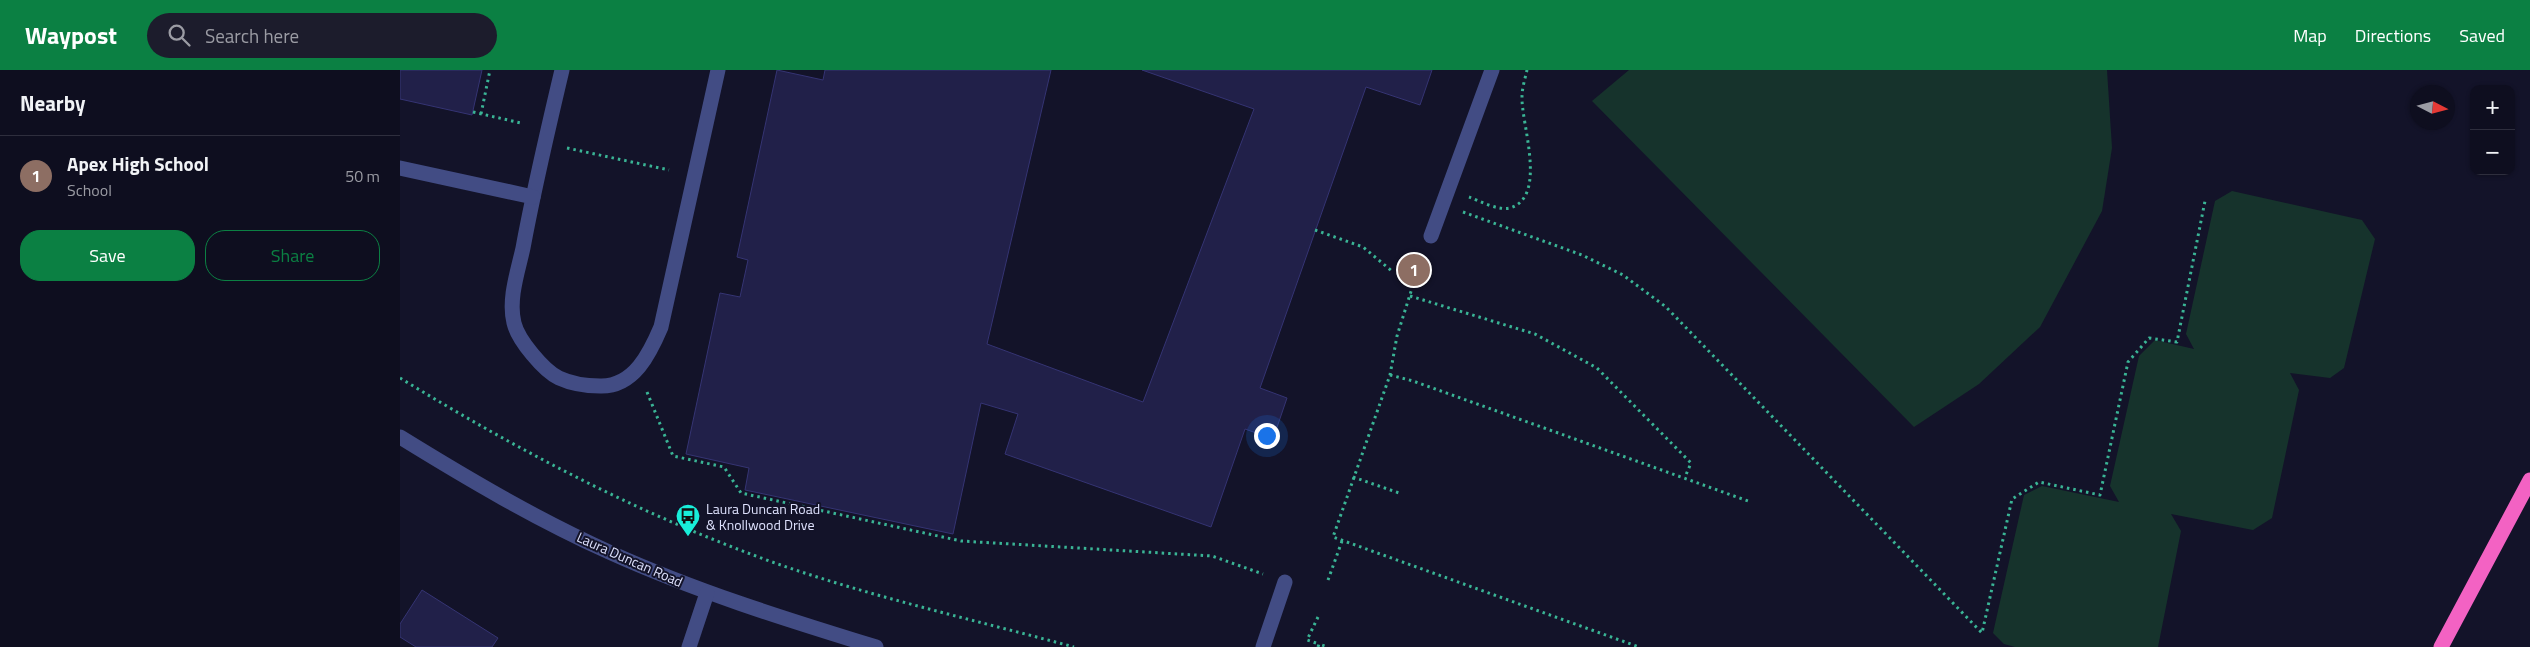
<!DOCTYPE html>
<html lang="en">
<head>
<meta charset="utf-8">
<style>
	body { margin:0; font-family:"Titillium Web",sans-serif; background:#1c1c2c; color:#f1f3f6 }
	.controls { position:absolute; right:15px; top:15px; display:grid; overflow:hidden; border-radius:10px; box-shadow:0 1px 4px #0004 }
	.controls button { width:45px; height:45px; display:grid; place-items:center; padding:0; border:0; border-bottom:1px solid #2e2e3d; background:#0e0e1f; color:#f1f3f6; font:25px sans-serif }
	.compass { position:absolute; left:2010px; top:15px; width:45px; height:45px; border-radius:50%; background:#0e0e1f; box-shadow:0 1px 4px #0004; rotate:96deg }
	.you { position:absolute; left:866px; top:365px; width:18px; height:18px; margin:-12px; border:4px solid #fff; border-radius:50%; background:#1a73e8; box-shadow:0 0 0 8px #1a73e833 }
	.badge { display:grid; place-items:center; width:32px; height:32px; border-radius:50%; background:#0b8043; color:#fff; font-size:16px; font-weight:700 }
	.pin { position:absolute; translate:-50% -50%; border:2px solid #fff; box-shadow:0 1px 5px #0006 }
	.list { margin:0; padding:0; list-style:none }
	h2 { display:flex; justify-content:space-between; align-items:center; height:65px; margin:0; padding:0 20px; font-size:21px }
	h2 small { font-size:16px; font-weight:400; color:#9b9ca4 }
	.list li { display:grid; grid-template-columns:32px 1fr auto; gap:15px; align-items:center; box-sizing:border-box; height:80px; padding:0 20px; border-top:1px solid #2e2e3d }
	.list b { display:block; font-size:19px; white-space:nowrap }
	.list p { margin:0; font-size:16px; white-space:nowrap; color:#9b9ca4 }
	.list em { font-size:16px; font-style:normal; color:#9b9ca4 }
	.actions { display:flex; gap:10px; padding:15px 20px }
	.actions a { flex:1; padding:11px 0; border:1px solid #0b8043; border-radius:20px; text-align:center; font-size:18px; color:#0b8043 }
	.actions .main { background:#0b8043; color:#fff }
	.icon { flex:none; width:28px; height:28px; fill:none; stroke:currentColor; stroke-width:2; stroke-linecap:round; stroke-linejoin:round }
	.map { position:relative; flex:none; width:2130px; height:577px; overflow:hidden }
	header { display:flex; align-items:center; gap:30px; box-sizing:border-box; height:70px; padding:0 25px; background:#0b8043; color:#fff }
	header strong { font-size:24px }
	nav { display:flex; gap:28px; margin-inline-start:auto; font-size:18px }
	.search { width:350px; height:45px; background:#1c1c2c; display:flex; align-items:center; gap:12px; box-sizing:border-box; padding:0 18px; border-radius:28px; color:#9b9ca4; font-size:19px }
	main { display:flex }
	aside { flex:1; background:#0e0e1f }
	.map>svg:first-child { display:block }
</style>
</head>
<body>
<header>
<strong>Waypost</strong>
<div class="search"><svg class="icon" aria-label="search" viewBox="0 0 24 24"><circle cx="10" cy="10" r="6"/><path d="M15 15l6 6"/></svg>Search here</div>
<nav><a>Map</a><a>Directions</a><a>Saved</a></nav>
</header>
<main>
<aside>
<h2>Nearby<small></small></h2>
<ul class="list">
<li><span class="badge" style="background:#8d6e63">1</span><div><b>Apex High School</b><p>School</p></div><em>50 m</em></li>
</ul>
<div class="actions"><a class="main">Save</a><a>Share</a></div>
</aside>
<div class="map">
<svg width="2130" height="577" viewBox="0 0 2130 577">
	<rect width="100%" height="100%" fill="#131329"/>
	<g fill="#16332c">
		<path d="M1229 0H1707L1712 78 1702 141 1640 257 1579 314 1514 357 1192 31Z"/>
		<path d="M1832 121 1962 150 1975 169 1944 298 1930 308 1890 303 1899 320 1872 448 1853 460 1771 444 1781 461 1758 577H1615L1604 574 1593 563 1624 425 1642 416 1719 432 1710 416 1739 286 1755 270 1794 279 1786 264 1815 131Z"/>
	</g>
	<g fill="#212049" stroke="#353473">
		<path d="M0 0H82L72 45 0 29Z"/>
		<path d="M377 0 423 10 425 0H651L587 274 743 332 854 39 742 0H1032L1020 35 966 17 860 318 887 328 873 369 845 359 811 457 605 384 618 344 581 333 553 464 345 420 349 398 286 384 320 223 340 227 348 190 337 187Z"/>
		<path d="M22 520 98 568 92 577H16L0 567V554Z"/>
	</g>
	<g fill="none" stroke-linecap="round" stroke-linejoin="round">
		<g stroke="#3ab495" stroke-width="3" stroke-dasharray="2.5 4" stroke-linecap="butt">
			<path d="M73 42 121 53"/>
			<path d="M81 44 90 0"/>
			<path d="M167 78 269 100"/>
			<path d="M1069 127C1080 131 1098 141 1110 138 1148 127 1121 53 1122 27 1122 18 1125 9 1127 0"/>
			<path d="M1063 142 1182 185 1223 205 1266 237 1582 563 1612 429 1639 412 1700 425 1728 292 1749 268 1777 272 1805 131"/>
			<path d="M915 160 963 177 993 202"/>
			<path d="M1013 215 997 266 990 305 933 467 1239 577"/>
			<path d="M1010 226 1135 264 1197 298 1291 393 1285 407"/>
			<path d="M990 305 1013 311 1348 431"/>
			<path d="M0 308C121 382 241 445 375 493 472 527 575 550 674 577"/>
			<path d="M247 322 273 386 324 397 341 423 561 471 812 486 863 504"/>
			<path d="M953 407 1002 424"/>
			<path d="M928 510 942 471"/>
			<path d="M918 547 907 570 919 574"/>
			<path d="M918 577 919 574 928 577"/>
		</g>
		<g stroke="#424c84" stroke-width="15">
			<path d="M162 0C148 59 134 118 123 178 118 201 108 229 114 253 118 270 144 301 159 308 172 314 186 316 200 316 234 317 250 283 261 257L318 0"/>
			<path d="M0 98 133 127"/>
			<path d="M1031 166 1092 0"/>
			<path d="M0 367C68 409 136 449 209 482 295 521 385 549 476 577"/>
			<path d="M289 577 307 523"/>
			<path d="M863 577 885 512"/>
		</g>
		<path stroke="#f362c3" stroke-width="15" d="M2041 577 2130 410"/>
	</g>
	<defs>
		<symbol id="bus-pin" viewBox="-11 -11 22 30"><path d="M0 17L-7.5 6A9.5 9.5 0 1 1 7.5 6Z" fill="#18eeda" stroke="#131329"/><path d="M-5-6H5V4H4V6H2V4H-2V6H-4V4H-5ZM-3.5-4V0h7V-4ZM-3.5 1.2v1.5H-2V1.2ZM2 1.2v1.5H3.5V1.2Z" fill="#111"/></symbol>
	</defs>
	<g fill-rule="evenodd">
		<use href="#bus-pin" x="274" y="432" width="28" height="38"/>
	</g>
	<g text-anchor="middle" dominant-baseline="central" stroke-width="4" stroke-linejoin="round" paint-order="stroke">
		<g font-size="14" fill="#dde0fc" stroke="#131329" text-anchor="start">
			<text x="306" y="438">Laura Duncan Road<tspan x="306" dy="16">&amp; Knollwood Drive</tspan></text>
		</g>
		<g font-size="14" fill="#dde0fc" stroke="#131329">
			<text transform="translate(230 489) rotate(24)">Laura Duncan Road</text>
		</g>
	</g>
</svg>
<div class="controls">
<button>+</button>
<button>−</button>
</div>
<svg class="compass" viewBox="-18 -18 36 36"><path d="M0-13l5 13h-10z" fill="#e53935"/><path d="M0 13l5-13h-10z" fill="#9b9ca4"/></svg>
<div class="you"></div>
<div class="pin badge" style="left:1014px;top:200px;background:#8d6e63">1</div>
</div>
</main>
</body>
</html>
